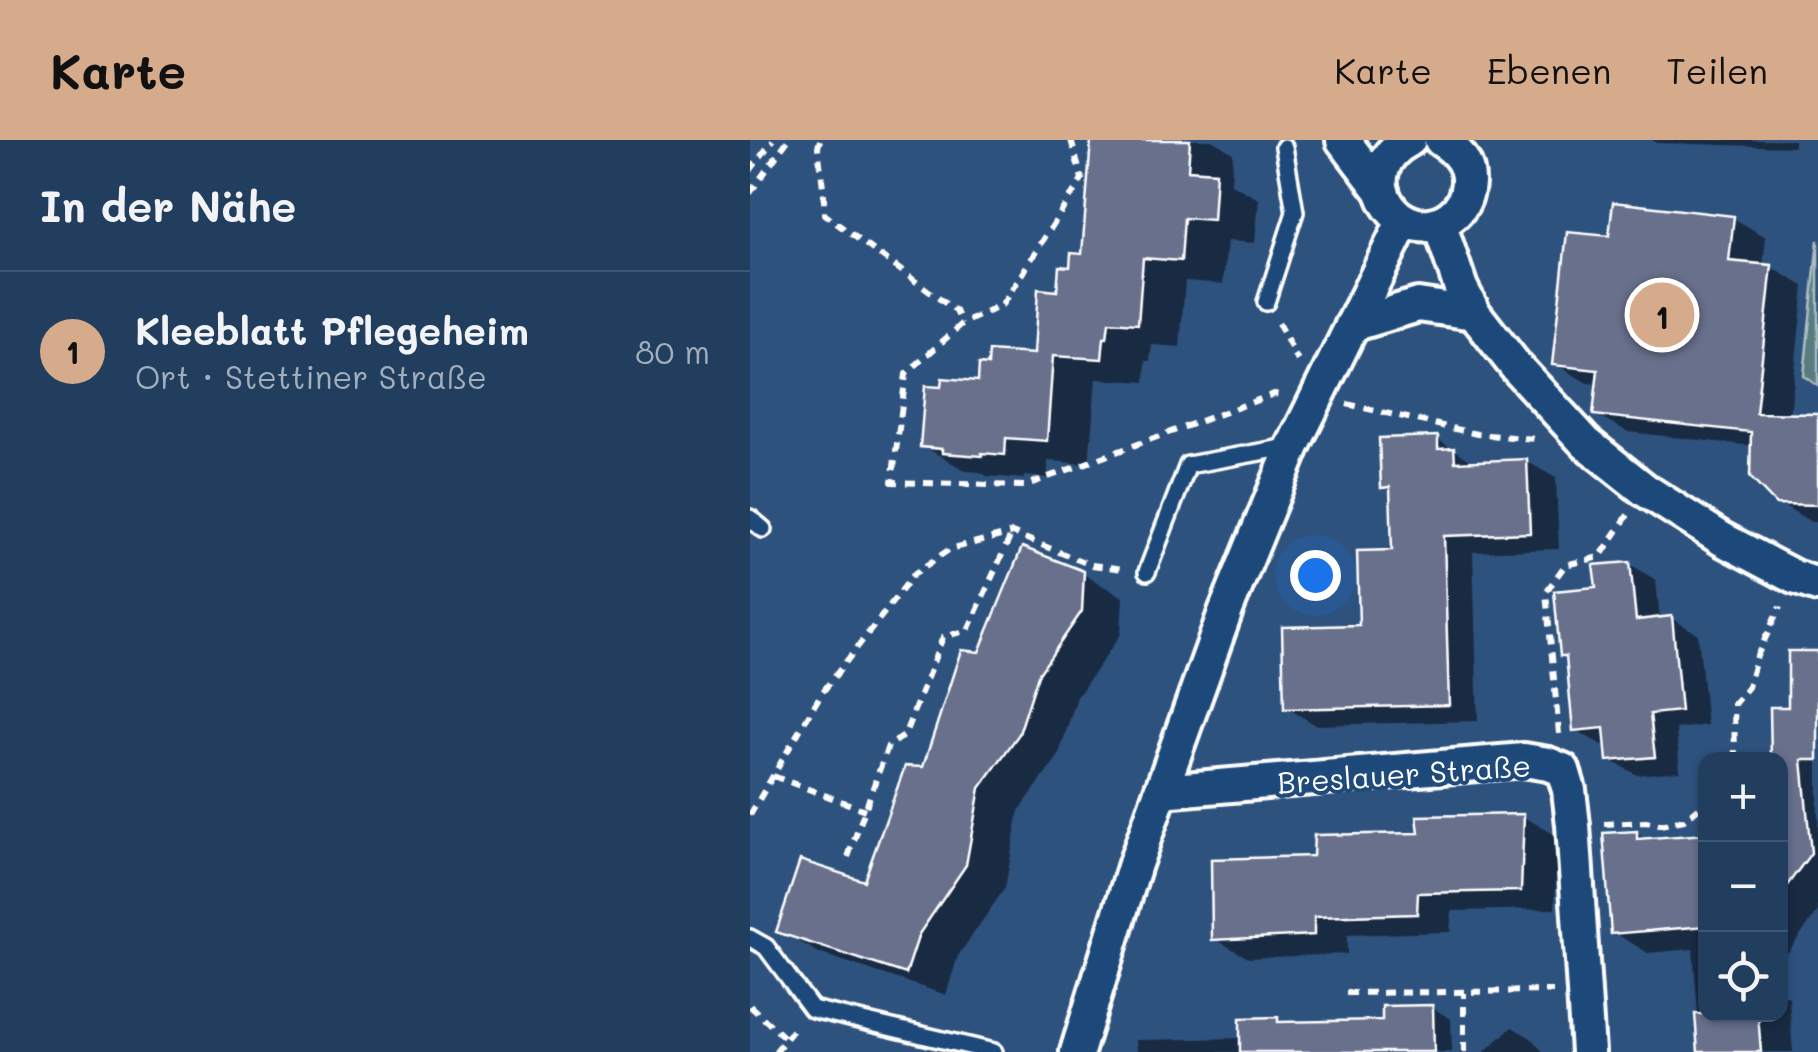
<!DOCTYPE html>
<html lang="de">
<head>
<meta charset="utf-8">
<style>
	body { margin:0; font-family:Mali,sans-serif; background:#2a4564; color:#f1f3f6 }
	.controls { position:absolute; right:30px; bottom:30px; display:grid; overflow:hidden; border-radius:20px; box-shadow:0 2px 8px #0004 }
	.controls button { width:90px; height:90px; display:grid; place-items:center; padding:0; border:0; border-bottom:2px solid #3f5773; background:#223e5e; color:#f1f3f6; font:50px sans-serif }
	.you { position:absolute; left:565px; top:435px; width:35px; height:35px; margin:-25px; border:8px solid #fff; border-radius:50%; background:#1a73e8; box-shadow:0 0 0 15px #1a73e833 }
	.badge { display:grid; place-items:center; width:65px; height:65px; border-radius:50%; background:#d6ab8b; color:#111; font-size:32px; font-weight:700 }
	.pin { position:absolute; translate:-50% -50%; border:5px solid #fff; box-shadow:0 2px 10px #0006 }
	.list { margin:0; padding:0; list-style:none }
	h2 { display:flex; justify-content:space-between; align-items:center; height:130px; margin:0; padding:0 40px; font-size:42px }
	h2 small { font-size:32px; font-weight:400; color:#a2aebc }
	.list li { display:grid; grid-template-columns:65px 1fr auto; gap:30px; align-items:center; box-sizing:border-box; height:160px; padding:0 40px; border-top:2px solid #3f5773 }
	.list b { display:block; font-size:38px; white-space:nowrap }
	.list p { margin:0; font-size:32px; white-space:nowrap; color:#a2aebc }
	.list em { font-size:32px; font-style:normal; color:#a2aebc }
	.icon { flex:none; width:55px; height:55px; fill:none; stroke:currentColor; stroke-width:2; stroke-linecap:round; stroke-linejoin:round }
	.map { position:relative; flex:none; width:1068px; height:912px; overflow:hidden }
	header { display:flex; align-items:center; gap:60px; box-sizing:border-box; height:140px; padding:0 50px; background:#d6ab8b; color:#111 }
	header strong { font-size:48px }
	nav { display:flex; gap:55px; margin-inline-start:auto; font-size:35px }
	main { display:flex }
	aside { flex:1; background:#223e5e }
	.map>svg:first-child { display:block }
</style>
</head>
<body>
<header>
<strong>Karte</strong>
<nav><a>Karte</a><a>Ebenen</a><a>Teilen</a></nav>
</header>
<main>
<aside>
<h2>In der Nähe<small></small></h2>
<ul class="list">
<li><span class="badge">1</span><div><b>Kleeblatt Pflegeheim</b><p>Ort · Stettiner Straße</p></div><em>80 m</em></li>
</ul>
</aside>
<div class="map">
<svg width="1068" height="912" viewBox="0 0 1068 912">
	<rect width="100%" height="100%" fill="#2e527e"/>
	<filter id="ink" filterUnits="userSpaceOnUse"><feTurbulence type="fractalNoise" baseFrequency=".01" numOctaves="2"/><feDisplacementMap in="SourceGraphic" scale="20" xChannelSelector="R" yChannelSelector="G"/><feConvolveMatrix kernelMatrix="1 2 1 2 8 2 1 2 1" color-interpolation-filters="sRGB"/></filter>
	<g filter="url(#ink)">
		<path fill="#597c81" stroke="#acbec0" stroke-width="2.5" d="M1068 100V246L1054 236Z"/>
		<g fill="#0007">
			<path d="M343 0H462L483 13 481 44 509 59 505 103 477 101 473 144 435 141 430 207 402 205 400 221H396L395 242 346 239 339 324 298 321V338L274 336V339L237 336 230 332 216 331 173 306 230 243 286 217 309 153 322 130 335 117Z"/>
			<path d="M902 0H1044V7L907 3Z"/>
			<path d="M983 78 1016 97 1013 126 1021 127 1054 146 1040 276 1064 277 1068 279V382H1061L1028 362 1003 306 878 292 845 274 849 244 837 243 805 224 861 99Z"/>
			<path d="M687 299 725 323 776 321 806 338 809 409 723 412 728 581 566 585 537 568 612 488 644 412 642 351 633 346Z"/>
			<path d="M880 424 906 440 910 479 921 478 948 494 957 585 926 589 930 631 887 635 860 620 858 605H852L825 590 819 518 813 515 848 449Z"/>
			<path d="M333 434 373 457 371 494 327 557 308 617 269 671 255 748 208 816 196 855 69 813 29 790 116 744 230 515Z"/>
			<path d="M1068 513V771L1030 823V620L1041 569 1040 514Z"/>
			<path d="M774 677 807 696 805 769 702 771 700 792 597 795V814L498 818 465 799 565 718 671 695Z"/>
			<path d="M886 693 899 701 956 696V874H1030V853L1039 858 1043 912H951L943 809 898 813 863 792Z"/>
			<path d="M683 868 701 879 702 912H387L386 900 493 898 528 880 535 884 635 882Z"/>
			<path d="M762 887 781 898 793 912H734Z"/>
		</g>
		<g fill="#68708c" stroke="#fff" stroke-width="2.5">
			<path d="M341 0H440L438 30 466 32 463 80 434 78 431 121 393 118 388 184 359 182 357 198H354L352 219 303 216 297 301 256 298 255 315 232 313V316L192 313V309L170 307 175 246 191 247 192 238 228 241 229 224 238 225 239 211 284 214 288 149 307 151 309 126 320 127 321 113 332 114Z"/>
			<path d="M863 62 984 76 979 121 1022 125 1006 273 1068 274V365L1026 364 1000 337 1001 292 843 275 848 230 802 225 817 92 859 96Z"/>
			<path d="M688 296V309L704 308 705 322 777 319 780 393 694 396 699 565 534 569 532 487 609 485 607 411 642 410 640 347 631 348 629 298Z"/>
			<path d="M272 407 334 431 332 471 288 535 269 594 230 648 216 725 169 794 156 834 26 792 50 720 114 741 155 626 173 627 211 510 229 512Z"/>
			<path d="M880 422 886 480 922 476 931 571 900 574 905 617 857 621 854 588 823 591 816 516H810L804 451 846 447 843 425Z"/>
			<path d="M1038 511H1068V620H1052L1061 713 1030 755V620H1021L1020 567H1038Z"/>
			<path d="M774 674 771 751 668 753 667 774 564 777V795L462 800 461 719 563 716 564 695 669 693 667 676Z"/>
			<path d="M887 691V699L956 694V786L861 794 853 693Z"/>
			<path d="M683 865 684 912H490V878L528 877V882L632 880V866Z"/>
			<path d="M945 874H1008L1011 912H948Z"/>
		</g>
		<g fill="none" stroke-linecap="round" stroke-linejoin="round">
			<defs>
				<g id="service">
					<path d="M516 162 545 72 534 7"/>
					<path d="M0 378 13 389"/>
					<path d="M397 432 438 325 543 306"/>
					<path d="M0 798 16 807 62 869 244 912"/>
				</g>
				<g id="minor">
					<path d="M593 0 632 51"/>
					<path d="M659 0C596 34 651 111 700 77 711 69 717 57 718 43 719 23 707 10 691 0"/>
					<path d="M689 83 711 148 724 173 767 228 836 303 895 350 972 399 1044 437 1068 445"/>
					<path d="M602 185 668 165 724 173"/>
					<path d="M411 651 774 620 798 624 813 630 819 650 823 685 838 912"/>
					<path d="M327 912 385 724 476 470 543 306 654 80"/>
				</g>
			</defs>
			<use href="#service" stroke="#fff" stroke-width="22"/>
			<use href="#minor" stroke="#fff" stroke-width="40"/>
			<g stroke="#fff" stroke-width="6" stroke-dasharray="10 8" stroke-linecap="butt">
				<path d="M70 0 68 7 74 55V74L206 171 212 184"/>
				<path d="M321 0 332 39 252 165 212 184 156 234 142 342 274 346 524 254 531 255"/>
				<path d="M0 31 23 0"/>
				<path d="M0 53 38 0"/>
				<path d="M528 183 548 221"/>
				<path d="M597 264 727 294 786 299"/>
				<path d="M809 594 796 452 815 425 850 417 878 375"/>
				<path d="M985 620 984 564 998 547 1007 516 1030 467"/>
				<path d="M23 636 115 670"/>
				<path d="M0 675 71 554 165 433 200 409 262 393 341 425 374 429"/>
				<path d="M854 684 896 682 910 685 934 680 956 662"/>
				<path d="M98 717 138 606 154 596 193 497 218 490 262 393"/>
				<path d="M596 853 803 851"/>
				<path d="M0 866 35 898"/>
				<path d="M25 912 47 885"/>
				<path d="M714 912V853"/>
			</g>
			<use href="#service" stroke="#1f4a7a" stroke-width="15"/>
			<use href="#minor" stroke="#1f4a7a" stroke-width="32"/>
		</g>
	</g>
	<g text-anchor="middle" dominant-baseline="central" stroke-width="8" stroke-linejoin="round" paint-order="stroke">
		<g font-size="30" fill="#fff" stroke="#1f4a7a">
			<text transform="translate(654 633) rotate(-4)">Breslauer Straße</text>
		</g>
	</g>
</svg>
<div class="controls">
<button>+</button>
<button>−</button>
<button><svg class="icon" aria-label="locate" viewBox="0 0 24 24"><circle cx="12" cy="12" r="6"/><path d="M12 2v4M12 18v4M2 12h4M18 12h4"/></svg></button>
</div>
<div class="you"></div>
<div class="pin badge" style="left:912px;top:175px">1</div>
</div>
</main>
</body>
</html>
